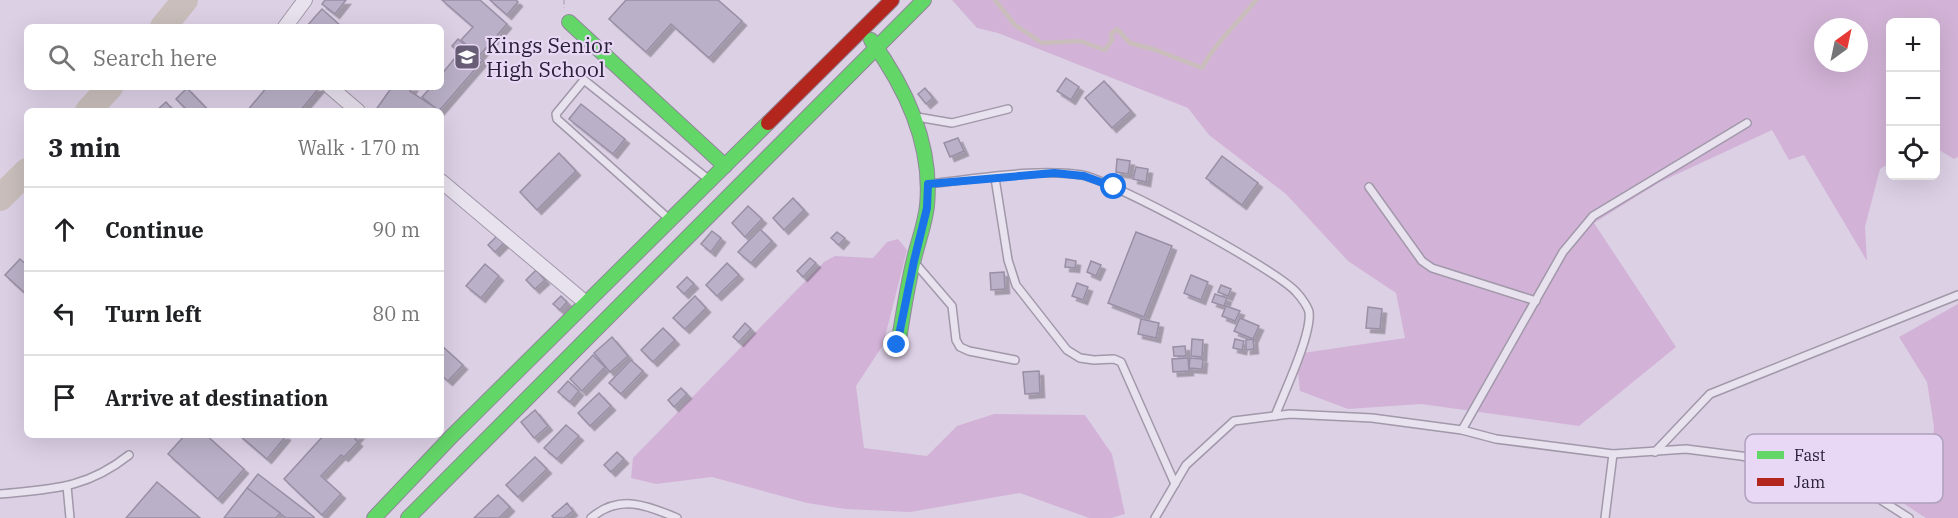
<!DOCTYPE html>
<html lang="en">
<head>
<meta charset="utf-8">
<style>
	body { margin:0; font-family:"IBM Plex Serif",serif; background:#f6f6f6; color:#202124 }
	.controls { position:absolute; right:18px; top:18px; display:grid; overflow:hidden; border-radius:9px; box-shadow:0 6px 24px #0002 }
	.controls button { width:54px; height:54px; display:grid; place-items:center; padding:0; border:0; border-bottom:2px solid #e0e0e0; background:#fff; color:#202124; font:30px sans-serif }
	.compass { position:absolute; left:1814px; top:18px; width:54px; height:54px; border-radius:50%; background:#fff; box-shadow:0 6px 24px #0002; rotate:33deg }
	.stop { position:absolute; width:18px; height:18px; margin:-14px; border:4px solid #1a73e8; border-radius:50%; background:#fff }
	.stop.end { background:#1a73e8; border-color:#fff; box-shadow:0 2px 6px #0008 }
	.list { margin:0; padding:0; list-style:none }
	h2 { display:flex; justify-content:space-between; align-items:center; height:78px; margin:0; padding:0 24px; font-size:26px }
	h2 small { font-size:20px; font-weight:400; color:#757577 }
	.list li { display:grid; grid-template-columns:39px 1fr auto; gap:18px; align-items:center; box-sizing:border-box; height:84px; padding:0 24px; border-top:2px solid #e0e0e0 }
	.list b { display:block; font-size:22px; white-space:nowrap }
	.list em { font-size:20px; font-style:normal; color:#757577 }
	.icon { flex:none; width:33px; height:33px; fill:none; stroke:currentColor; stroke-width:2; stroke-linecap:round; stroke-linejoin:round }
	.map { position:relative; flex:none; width:1958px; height:518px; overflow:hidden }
	.search { position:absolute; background:#fff; box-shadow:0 6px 24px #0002; left:24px; top:24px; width:420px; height:66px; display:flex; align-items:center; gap:15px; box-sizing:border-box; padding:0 21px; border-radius:9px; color:#757577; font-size:22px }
	.panel { position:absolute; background:#fff; box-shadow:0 6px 24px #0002; left:24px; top:108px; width:420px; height:330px; border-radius:9px }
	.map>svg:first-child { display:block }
</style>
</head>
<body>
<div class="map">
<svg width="1958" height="518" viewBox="0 0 1958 518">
	<defs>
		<filter id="shadow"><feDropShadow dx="4.5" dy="4.5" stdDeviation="0" flood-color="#0004"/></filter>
	</defs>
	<rect width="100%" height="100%" fill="#dcd0e5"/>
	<g fill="#d2b3d7" fill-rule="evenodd">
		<path d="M952 0H1958V157L1954 159 1936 148V22H1890V163L1880 169 1865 227 1867 261 1804 155 1789 160 1772 130 1660 182 1594 223 1676 347 1579 426 1421 404 1348 409 1300 391 1296 354 1405 338 1396 293 1348 261 1286 194 1209 135 1188 108 998 33 977 28ZM1823 27H1859V63H1823Z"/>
		<path d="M898 239 907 250 883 345 856 386 864 448 927 456 957 426 994 414 1085 415 1112 454 1125 514 1111 518H1089L1020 493 910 512 845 509 807 503 712 477 656 484 631 478 633 458 824 262 835 256 873 258 887 242Z"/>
		<path d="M1958 304V518H1926L1861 476 1859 468 1930 483 1934 427 1927 382 1899 337Z"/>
	</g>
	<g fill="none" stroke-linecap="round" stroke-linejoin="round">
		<path stroke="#c9bebb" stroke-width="4.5" d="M995 0 1015 25 1042 43 1080 41 1105 50 1112 40 1111 34 1117 29 1130 43 1156 50 1202 68C1216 42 1238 23 1256 0"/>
		<g stroke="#c9bebb" stroke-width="26">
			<path d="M163 27 185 0"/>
			<path d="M88 111 110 87"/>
			<path d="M0 198 27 171"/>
		</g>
	</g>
	<g fill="#bab1c8" stroke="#988fa5" stroke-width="1.5" filter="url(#shadow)">
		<path d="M325 0H346L335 14 322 4Z"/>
		<path d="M442 0H480L507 24 479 56 461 40 473 27Z"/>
		<path d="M490 0H516L518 2 507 15Z"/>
		<path d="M626 0H718L742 21 709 58 671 24 646 52 609 19Z"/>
		<path d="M322 9 342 27H306Z"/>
		<path d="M458 39 483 60 439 111 422 97 431 87H441V75L459 53 452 46Z"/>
		<path d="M1066 78 1079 87 1071 100 1057 91Z"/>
		<path d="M1104 81 1131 111 1112 128 1085 98Z"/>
		<path d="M267 87H320L300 111H247Z"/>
		<path d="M392 87H413L410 91 437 109 375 111Z"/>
		<path d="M187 88 209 111H188L176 99Z"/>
		<path d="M925 88 933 98 926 104 918 94Z"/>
		<path d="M166 102 174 111H156Z"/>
		<path d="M581 104 625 139 613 154 569 119Z"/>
		<path d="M958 138 964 151 950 157 944 143Z"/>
		<path d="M559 153 576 171 537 210 520 192Z"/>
		<path d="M1222 156 1258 183 1242 205 1206 178Z"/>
		<path d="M1117 159 1130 161 1128 174 1116 172Z"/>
		<path d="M1136 167 1148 169 1146 182 1133 179Z"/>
		<path d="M793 198 804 210 784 230 773 218Z"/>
		<path d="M748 206 762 219 745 237 732 223Z"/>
		<path d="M760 229 772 241 751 263 738 252Z"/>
		<path d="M712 231 721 238 711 252 701 244Z"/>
		<path d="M837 232 845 238 839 245 831 238Z"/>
		<path d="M1136 232 1172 246 1144 317 1108 303Z"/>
		<path d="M497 236 504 243 495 252 488 245Z"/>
		<path d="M810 258 816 263 803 277 797 271Z"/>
		<path d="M20 259 27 265V295L5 275Z"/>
		<path d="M1066 259 1076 261 1075 268 1065 267Z"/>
		<path d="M1091 261 1101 265 1096 276 1087 272Z"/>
		<path d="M727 263 739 275 717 296 706 285Z"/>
		<path d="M485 264 499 276 481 298 466 286Z"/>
		<path d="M536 270 545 280 535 289 526 280Z"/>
		<path d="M1004 272 1005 289 991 290 990 273Z"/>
		<path d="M1191 275 1208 282 1201 300 1184 293Z"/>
		<path d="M687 277 694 284 684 294 677 287Z"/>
		<path d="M1077 283 1088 287 1083 300 1072 296Z"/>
		<path d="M1221 285 1231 289 1228 296 1218 292Z"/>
		<path d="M1215 294 1227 298 1224 306 1212 302Z"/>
		<path d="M561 296 567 302 560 310 553 304Z"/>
		<path d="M695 296 706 308 685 329 673 318Z"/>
		<path d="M1226 306 1240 311 1235 321 1222 316Z"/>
		<path d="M1368 307 1382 309 1380 329 1366 328Z"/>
		<path d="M1240 318 1259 326 1253 339 1234 331Z"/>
		<path d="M1141 319 1159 323 1156 338 1138 334Z"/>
		<path d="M745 323 751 329 739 342 733 337Z"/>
		<path d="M663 328 675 340 653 362 641 350Z"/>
		<path d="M612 337 628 356 610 372 594 353Z"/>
		<path d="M1192 339 1203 340 1202 357 1191 356Z"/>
		<path d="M1235 339 1244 341 1242 350 1233 348Z"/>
		<path d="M1253 339 1254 349 1246 350V340Z"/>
		<path d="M441 345 463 365 448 381 441 375Z"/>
		<path d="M1185 346 1186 356H1174L1173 347Z"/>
		<path d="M593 355 605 367 582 391 570 379Z"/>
		<path d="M1188 358 1189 371 1173 372 1172 359Z"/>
		<path d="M1190 358 1203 359 1202 369 1189 368Z"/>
		<path d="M631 360 643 371 621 394 609 383Z"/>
		<path d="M1039 371 1040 393 1025 394 1023 372Z"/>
		<path d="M568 381 579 391 570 402 558 392Z"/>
		<path d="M681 388 687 394 674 407 668 400Z"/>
		<path d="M599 393 611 406 590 426 578 413Z"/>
		<path d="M535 410 548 426 534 438 521 422Z"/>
		<path d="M566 425 579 436 557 459 544 448Z"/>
		<path d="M185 435H206L244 469 218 499 168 454Z"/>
		<path d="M239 435H285L286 436 267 459Z"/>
		<path d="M324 435H359L355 439 358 442 344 457 341 455 321 476 341 494 322 515 284 479Z"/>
		<path d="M617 452 624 459 611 472 604 465Z"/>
		<path d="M535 457 547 469 518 497 506 485Z"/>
		<path d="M258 474 314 517 313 518H286L247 488Z"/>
		<path d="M157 482 200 518H126Z"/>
		<path d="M247 488 280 513 276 518H224Z"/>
		<path d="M498 495 510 507 499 518H474Z"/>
		<path d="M567 503 573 511 564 518H554L552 516Z"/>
	</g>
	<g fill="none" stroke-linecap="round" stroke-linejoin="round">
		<defs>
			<g id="lane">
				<path d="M917 117 952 123 1008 109"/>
				<path d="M995 178 1008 260 1016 285 1067 350 1080 358 1094 360 1114 359 1121 362 1175 484"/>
				<path d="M928 184C976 179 1035 168 1082 175 1111 180 1280 271 1297 293 1301 297 1308 307 1309 312 1312 334 1284 393 1275 416"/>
				<path d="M1369 187 1422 261 1432 268 1536 301"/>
				<path d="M668 218 557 119 556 114 584 80 708 179"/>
				<path d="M915 263 952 306 956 340 960 347 969 351 1015 360"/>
				<path d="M1462 430 1563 252 1593 216 1747 123"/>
				<path d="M1655 452 1710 394 1958 295"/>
				<path d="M67 486 70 518"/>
				<path d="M0 494C52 489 86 489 129 455"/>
				<path d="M591 518C619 494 647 505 677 518"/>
				<path d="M1155 518 1186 465 1234 421 1290 414 1372 418 1462 430 1496 439 1613 454 1686 449 1741 456 1814 469 1867 491 1909 518"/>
				<path d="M1605 518 1613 454"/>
			</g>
			<g id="street">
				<path d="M285 27 305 0"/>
				<path d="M330 87 358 111"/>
				<path d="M441 181 586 303"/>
			</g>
			<g id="fast">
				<path d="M569 22 725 166"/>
				<path d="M871 40C906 88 933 145 927 206 925 224 918 242 914 259 907 287 903 316 898 345"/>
				<path d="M374 518 451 437 768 123"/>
				<path d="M408 518 924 0"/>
			</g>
			<path id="jam" d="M768 123 892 0"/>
		</defs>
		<use href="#lane" stroke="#a198aa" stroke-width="10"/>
		<use href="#street" stroke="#a198aa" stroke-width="16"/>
		<use href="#fast" stroke="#91889a" stroke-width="16"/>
		<use href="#jam" stroke="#91889a" stroke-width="16"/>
		<path stroke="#bfb8c6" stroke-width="2" stroke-dasharray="4.5 3" stroke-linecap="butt" d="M564 0V8"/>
		<use href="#lane" stroke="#e8e1ee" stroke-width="7"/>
		<use href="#street" stroke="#e8e1ee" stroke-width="14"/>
		<use href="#fast" stroke="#63d668" stroke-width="14"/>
		<use href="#jam" stroke="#b3261e" stroke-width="14"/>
	</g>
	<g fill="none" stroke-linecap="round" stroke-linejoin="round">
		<path stroke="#1a73e8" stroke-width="8" d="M897 345 914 261 927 208 928 184 1054 173 1084 176 1114 187"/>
	</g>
	<defs>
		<symbol id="school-square" viewBox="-11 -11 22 22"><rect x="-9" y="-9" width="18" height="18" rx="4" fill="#685e75" stroke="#e8d7f5"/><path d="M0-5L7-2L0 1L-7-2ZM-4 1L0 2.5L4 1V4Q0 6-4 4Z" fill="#fff"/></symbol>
	</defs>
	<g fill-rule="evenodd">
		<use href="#school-square" x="452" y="42" width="30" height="30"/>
	</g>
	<g text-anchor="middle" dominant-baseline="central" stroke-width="4.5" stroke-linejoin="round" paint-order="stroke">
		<g font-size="21" fill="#292039" stroke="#e8d7f5" text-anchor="start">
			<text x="486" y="45">Kings Senior<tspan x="486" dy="24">High School</tspan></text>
		</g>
	</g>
	<rect x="1745" y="434" width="198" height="69" rx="9" fill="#e8d7f5" stroke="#afa0bd" stroke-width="1.5"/>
	<rect x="1757" y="451" width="27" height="8" fill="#63d668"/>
	<rect x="1757" y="478" width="27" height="8" fill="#b3261e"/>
	<g font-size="16" fill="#292039">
		<text x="1794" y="461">Fast</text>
		<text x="1794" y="488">Jam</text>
	</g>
</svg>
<div class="controls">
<button>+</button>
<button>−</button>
<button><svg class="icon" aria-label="locate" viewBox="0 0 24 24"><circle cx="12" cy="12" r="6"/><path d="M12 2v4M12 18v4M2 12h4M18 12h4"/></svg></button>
</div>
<svg class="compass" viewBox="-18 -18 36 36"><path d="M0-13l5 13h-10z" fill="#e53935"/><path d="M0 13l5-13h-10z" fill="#757577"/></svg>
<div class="stop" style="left:1114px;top:187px"></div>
<div class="stop end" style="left:897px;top:345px"></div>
<div class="search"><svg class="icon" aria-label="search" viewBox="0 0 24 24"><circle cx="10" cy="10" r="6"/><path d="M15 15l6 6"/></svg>Search here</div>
<section class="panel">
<h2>3 min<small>Walk · 170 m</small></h2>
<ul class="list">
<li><svg class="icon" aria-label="ahead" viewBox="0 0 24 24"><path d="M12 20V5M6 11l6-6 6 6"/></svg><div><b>Continue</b></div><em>90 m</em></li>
<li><svg class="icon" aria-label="left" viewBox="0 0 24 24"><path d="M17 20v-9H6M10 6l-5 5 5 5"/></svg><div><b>Turn left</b></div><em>80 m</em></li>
<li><svg class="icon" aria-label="arrive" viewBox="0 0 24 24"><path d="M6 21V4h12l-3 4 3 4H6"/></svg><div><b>Arrive at destination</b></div></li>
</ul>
</section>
</div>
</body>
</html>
